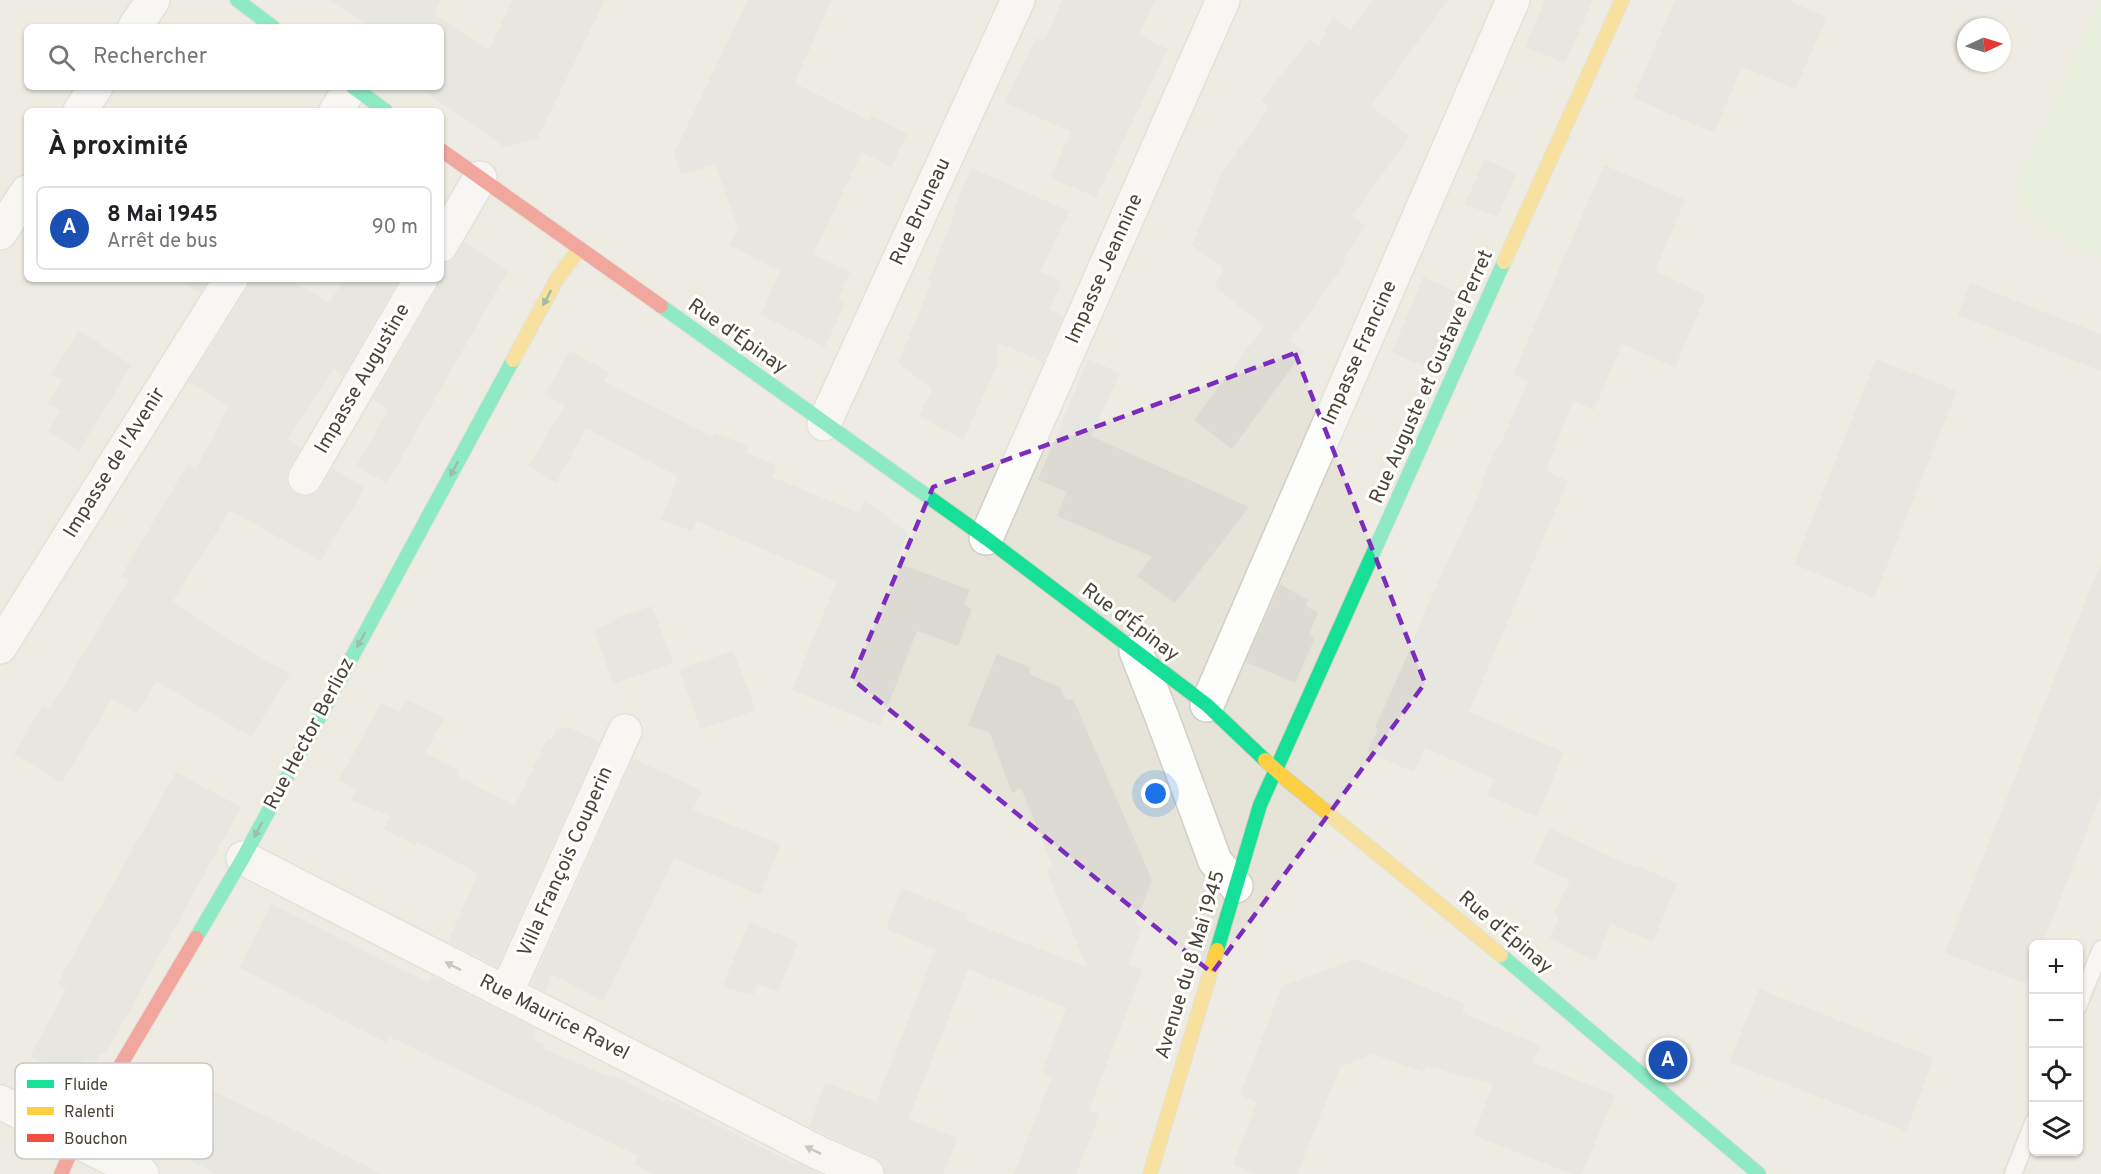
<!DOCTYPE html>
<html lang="fr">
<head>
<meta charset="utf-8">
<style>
	body { margin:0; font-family:Overpass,sans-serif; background:#f6f6f6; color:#202124 }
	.controls { position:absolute; right:18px; bottom:18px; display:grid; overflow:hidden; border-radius:9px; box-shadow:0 2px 4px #0004 }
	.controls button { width:54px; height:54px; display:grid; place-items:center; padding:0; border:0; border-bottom:2px solid #e0e0e0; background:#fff; color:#202124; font:30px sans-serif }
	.compass { position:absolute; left:1957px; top:18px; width:54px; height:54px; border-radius:50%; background:#fff; box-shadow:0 2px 4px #0004; rotate:86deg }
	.you { position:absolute; left:1156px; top:794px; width:21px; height:21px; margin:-15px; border:4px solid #fff; border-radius:50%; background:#1a73e8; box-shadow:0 0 0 9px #1a73e833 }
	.badge { display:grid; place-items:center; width:39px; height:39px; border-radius:50%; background:#0b8043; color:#fff; font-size:20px; font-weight:700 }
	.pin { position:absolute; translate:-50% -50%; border:3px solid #fff; box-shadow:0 2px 6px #0006 }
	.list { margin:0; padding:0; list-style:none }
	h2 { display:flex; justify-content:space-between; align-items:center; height:78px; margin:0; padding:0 24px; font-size:26px }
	h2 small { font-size:20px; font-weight:400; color:#757577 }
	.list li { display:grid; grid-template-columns:39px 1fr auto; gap:18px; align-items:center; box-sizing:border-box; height:84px; margin:0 12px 12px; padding:0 12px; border:2px solid #e0e0e0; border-radius:9px }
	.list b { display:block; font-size:22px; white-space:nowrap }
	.list p { margin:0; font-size:20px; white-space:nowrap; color:#757577 }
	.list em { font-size:20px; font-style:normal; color:#757577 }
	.icon { flex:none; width:33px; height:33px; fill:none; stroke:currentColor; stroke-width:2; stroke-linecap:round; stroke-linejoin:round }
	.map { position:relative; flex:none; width:2101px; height:1174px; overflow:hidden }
	.search { position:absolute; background:#fff; box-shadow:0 2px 4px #0004; left:24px; top:24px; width:420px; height:66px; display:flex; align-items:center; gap:15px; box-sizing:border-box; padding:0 21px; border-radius:9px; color:#757577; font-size:22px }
	.panel { position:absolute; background:#fff; box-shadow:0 2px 4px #0004; left:24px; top:108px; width:420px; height:174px; border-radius:9px }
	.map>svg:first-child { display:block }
</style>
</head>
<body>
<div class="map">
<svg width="2101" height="1174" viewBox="0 0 2101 1174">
	<rect width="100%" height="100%" fill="#f2f1eb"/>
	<path fill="#e6e4d8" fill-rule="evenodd" d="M0 0H2101V1174H0ZM27 27H441V87H27ZM1966 27H2002V63H1966ZM27 111H441V279H27ZM2034 944H2078V1152H2034Z"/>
	<path fill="#dbeeca" d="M2101 2V257L2066 240 2035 221 2015 190Z"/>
	<g fill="#dcdad3">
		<path d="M328 0H441L434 14 489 50 513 0H605L537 139 504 147 419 87H441V27H371Z"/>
		<path d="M748 0H832L794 83 868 120 870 115 907 134 891 167 862 152 813 254 850 272 838 299 845 303 825 347 761 315 780 271 729 245 738 227 715 165 681 174 674 153Z"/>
		<path d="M1062 0H1155L1139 35 1168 49 1096 197 1050 178 1071 132 1004 102 1036 38 1044 42Z"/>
		<path d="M1373 0H1448L1371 106 1410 136 1352 216 1366 226 1342 259 1346 262 1290 340 1304 351 1232 449 1194 420 1264 326 1215 287 1223 268 1192 245 1222 173 1269 107 1261 100 1310 39 1319 46 1333 16 1350 30Z"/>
		<path d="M1545 0H1593L1565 63 1525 47Z"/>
		<path d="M1675 0H1789L1827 18 1795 89 1742 67 1714 133 1633 98Z"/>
		<path d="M1485 159 1517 174 1497 217 1465 204Z"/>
		<path d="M1604 165 1685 200 1655 271 1706 295 1675 367 1622 344 1594 410 1573 401 1546 471 1568 481 1469 712 1564 752 1537 817 1487 795 1494 779 1425 748 1414 772 1367 752 1378 729 1375 727 1383 710 1411 647 1425 611 1483 485 1481 483 1496 449 1498 450 1528 381 1513 375Z"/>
		<path d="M971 168 1069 211 1040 272 1062 281 1049 309 1063 316 1043 362 997 342 998 364 963 440 919 416 932 389 898 363 932 281 928 280 956 210 954 209Z"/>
		<path d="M465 242 508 271 387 483 356 467 388 410 373 399 437 288 441 279V264L451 261Z"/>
		<path d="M1423 277 1459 293 1427 368 1392 352Z"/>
		<path d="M178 279H209L200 293Z"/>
		<path d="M250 279H290L329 303 344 279H399L343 376 334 369 287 439 301 448 289 469 286 477 288 487 295 494 306 497 315 494 321 487 333 468 365 488 320 561 230 510 173 601 234 642 290 674 251 737 156 681 137 713 112 699 62 783 14 754 43 705 50 709 128 580 121 576 188 464 196 468 214 435 228 405 188 382 247 289Z"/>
		<path d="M1970 283 2101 334V371L1958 315Z"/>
		<path d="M79 330 131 365 79 451 48 432 61 411 48 403 62 380 51 375Z"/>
		<path d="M570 351 609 372 604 381 712 437 714 433 750 446 746 452 777 466 772 477 859 513 864 500 908 532 895 562 970 590 964 605 972 609 958 646 917 631 880 726 792 690 837 581 697 521 692 531 661 520 678 477 586 428 556 483 528 466 565 405 545 395Z"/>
		<path d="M1088 359 1120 373 1091 436 1249 507 1175 603 1137 576 1152 557 1057 516 1067 492 1038 480Z"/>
		<path d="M1876 359 1957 391 1874 598 1794 564Z"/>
		<path d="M2099 567H2101V795L2042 945H2034V965L2026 984 1945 953Z"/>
		<path d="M1280 584 1308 600 1305 606 1318 612 1309 635 1315 638 1295 683 1246 662Z"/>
		<path d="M652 606 673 663 613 684 594 629 611 623 610 620Z"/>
		<path d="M733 651 756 710 701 729 679 669Z"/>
		<path d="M997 654 1030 667 1029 674 1060 687 1066 700 1073 699 1152 880 1135 924 1142 928 1129 964 1143 969 1089 1110 1100 1114 1076 1174H1014L1052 1077 1042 1072 1066 1008 968 969 908 1119 958 1138 949 1160 943 1174H885L882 1163 875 1157 809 1127 825 1082 876 1102 917 998 935 949 886 929 901 888 968 914 965 920 1087 967 1046 870 1053 867 1021 788 1012 793 990 733 968 725Z"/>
		<path d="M406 699 444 718 425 753 460 771 458 776 515 806 548 738 552 739 557 728H571L600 742 497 967 448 942 478 873 417 842 415 845 384 829 390 816 350 800 356 790 339 780 381 703 399 712Z"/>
		<path d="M633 758 702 791 693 810 781 844 760 895 674 858 603 1001 551 974 546 992 531 984Z"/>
		<path d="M176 772 241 807 105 1055 100 1053 94 1064 84 1059 72 1079 30 1056 66 989 57 984Z"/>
		<path d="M1549 828 1620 861 1635 867 1636 865 1677 883 1653 942 1611 924 1595 961 1550 938 1559 916 1554 913 1570 880 1533 863Z"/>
		<path d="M271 904 398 968 429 983 432 976 536 1029 534 1040 545 1045 544 1049 610 1077 612 1074 665 1102 666 1099 795 1164 796 1162 820 1174H653L634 1164 638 1156 390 1037 387 1043 239 968Z"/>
		<path d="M749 922 798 942 778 992 758 984 753 995 722 987Z"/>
		<path d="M1356 959 1465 1004 1462 1013 1540 1045 1532 1062 1615 1095 1582 1174H1572L1473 1135 1493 1084 1426 1066 1423 1072 1373 1054 1340 1067 1297 1174H1256L1233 1164 1257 1102 1240 1095 1282 986Z"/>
		<path d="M1759 989 1934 1058 1906 1131 1729 1062Z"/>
		<path d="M176 1074 274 1120 382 1174H218L145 1138Z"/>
	</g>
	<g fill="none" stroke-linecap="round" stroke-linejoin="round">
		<defs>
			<g id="lane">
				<path d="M2078 1006 2101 949"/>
				<path d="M2013 1174 2034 1121"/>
			</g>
			<g id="street">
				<path d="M135 27 153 0"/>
				<path d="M80 111 96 87"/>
				<path d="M336 111 351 87"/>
				<path d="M0 233 27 192"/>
				<path d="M441 245 480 178"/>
				<path d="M824 424 1018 0"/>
				<path d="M305 478 421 279"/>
				<path d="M986 538 1223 0"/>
				<path d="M0 647 231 279"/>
				<path d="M1136 651 1162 717 1215 861 1236 886"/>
				<path d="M1207 705 1513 0"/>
				<path d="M243 858 817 1152 867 1174"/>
				<path d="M506 993 625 731"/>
				<path d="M0 1102 142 1174"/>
			</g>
			<g id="fast">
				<path d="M237 0 273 27"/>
				<path d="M353 87 386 111"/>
				<path d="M661 306 986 538 1207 705 1265 760"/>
				<path d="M196 938 243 858 513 360"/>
				<path d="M1217 950 1260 805 1504 262"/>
				<path d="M1501 955 1759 1174"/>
			</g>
			<g id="slow">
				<path d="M1504 262 1622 0"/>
				<path d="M513 360 557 279 579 249"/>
				<path d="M1265 760 1286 779 1501 955"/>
				<path d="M1150 1174 1217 950"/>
			</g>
			<g id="jam">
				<path d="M441 150 661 306"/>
				<path d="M61 1174 76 1140 196 938"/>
			</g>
		</defs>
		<use href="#lane" stroke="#d0cfc8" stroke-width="20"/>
		<use href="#street" stroke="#d0cfc8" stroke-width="36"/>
		<use href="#fast" stroke="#d2d0c1" stroke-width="16"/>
		<use href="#slow" stroke="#d2d0c1" stroke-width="16"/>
		<use href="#jam" stroke="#d2d0c1" stroke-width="16"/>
		<use href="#lane" stroke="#fdfdfc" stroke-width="16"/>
		<use href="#street" stroke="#fdfdfc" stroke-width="33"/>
		<use href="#fast" stroke="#16e098" stroke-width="14"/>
		<use href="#slow" stroke="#ffcf43" stroke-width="14"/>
		<use href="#jam" stroke="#f24e42" stroke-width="14"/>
	</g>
	<defs><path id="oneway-solid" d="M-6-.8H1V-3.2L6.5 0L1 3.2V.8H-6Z" transform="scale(1.5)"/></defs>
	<g fill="#35825d">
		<use href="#oneway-solid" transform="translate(547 298) rotate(118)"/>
		<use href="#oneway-solid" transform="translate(454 469) rotate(118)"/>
		<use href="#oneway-solid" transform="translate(361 640) rotate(118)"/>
		<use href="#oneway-solid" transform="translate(258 830) rotate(118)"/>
	</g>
	<g fill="#9a978f">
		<use href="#oneway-solid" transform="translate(453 966) rotate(-153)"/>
		<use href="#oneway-solid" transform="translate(813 1150) rotate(-154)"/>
	</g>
	<path d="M0 0H2101V1174H0ZM1295 353 1425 683 1212 973 852 679 933 487Z" fill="#f2f1eb" fill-opacity=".55" fill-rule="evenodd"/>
	<path fill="none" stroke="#7b2cbf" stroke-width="4.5" stroke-dasharray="12 8" stroke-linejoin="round" d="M1295 353 1425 683 1212 973 852 679 933 487Z"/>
	<g text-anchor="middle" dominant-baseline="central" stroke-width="6" stroke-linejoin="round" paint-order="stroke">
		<g font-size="20" fill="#494436" stroke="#fff">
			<text transform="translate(921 212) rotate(-65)">Rue Bruneau</text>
			<text transform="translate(1105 269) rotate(-66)">Impasse Jeannine</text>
			<text transform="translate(737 337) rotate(35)">Rue d'Épinay</text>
			<text transform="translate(1360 353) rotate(-66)">Impasse Francine</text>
			<text transform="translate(1432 377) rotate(-66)">Rue Auguste et Gustave Perret</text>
			<text transform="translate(363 379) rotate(-60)">Impasse Augustine</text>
			<text transform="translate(115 463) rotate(-58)">Impasse de l'Avenir</text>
			<text transform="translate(1130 623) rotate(37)">Rue d'Épinay</text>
			<text transform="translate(310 734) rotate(-62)">Rue Hector Berlioz</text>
			<text transform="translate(566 862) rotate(-66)">Villa François Couperin</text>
			<text transform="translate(1505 933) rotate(40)">Rue d'Épinay</text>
			<text transform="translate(1191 965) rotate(-73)">Avenue du 8 Mai 1945</text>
			<text transform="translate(554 1018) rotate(27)">Rue Maurice Ravel</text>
		</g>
	</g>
	<rect x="15" y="1063" width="198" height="96" rx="9" fill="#fff" stroke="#c8c7c3" stroke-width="1.5"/>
	<rect x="27" y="1080" width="27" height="8" fill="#16e098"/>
	<rect x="27" y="1107" width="27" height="8" fill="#ffcf43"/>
	<rect x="27" y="1134" width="27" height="8" fill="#f24e42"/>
	<g font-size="16" fill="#494436">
		<text x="64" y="1090">Fluide</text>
		<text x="64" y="1117">Ralenti</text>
		<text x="64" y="1144">Bouchon</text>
	</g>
</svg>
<div class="controls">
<button>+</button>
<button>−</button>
<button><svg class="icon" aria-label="locate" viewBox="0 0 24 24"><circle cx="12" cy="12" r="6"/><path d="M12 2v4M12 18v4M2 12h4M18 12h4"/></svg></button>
<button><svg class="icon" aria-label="layers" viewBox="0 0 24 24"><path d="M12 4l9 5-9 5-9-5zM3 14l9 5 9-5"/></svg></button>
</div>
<svg class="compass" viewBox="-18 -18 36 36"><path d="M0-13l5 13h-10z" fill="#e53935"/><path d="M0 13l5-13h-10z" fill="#757577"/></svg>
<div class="you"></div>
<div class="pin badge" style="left:1668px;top:1060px;background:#1a4fb4">A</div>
<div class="search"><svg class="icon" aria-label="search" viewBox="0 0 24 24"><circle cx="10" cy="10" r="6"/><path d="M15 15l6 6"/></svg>Rechercher</div>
<section class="panel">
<h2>À proximité<small></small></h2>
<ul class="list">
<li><span class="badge" style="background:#1a4fb4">A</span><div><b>8 Mai 1945</b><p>Arrêt de bus</p></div><em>90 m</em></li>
</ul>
</section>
</div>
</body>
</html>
